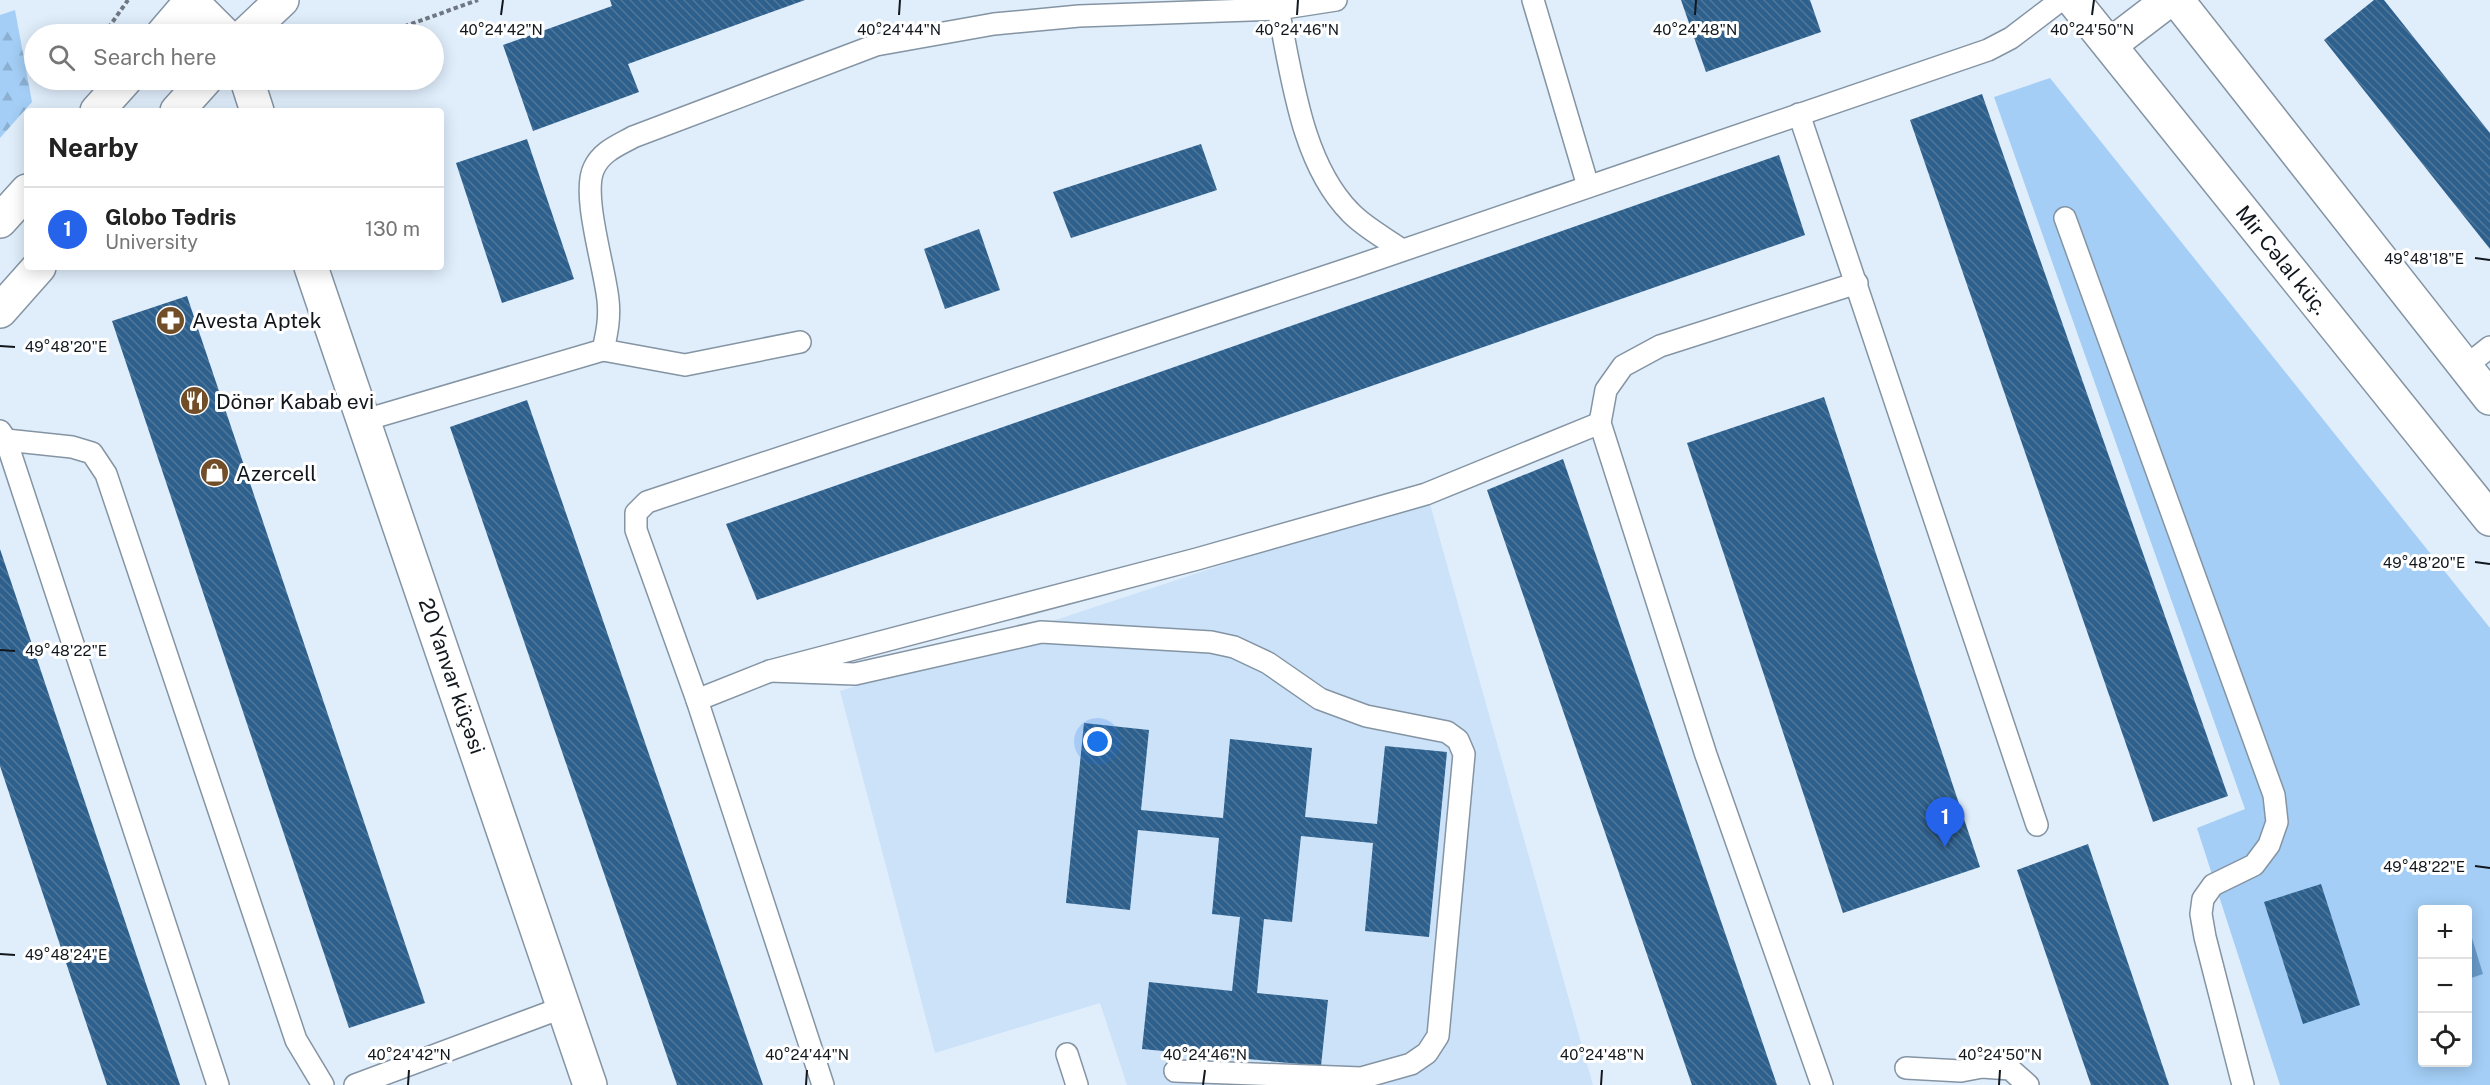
<!DOCTYPE html>
<html lang="en">
<head>
<meta charset="utf-8">
<style>
	body { margin:0; font-family:"Public Sans",sans-serif; background:#f2f2f2; color:#222 }
	.controls { position:absolute; right:18px; bottom:18px; display:grid; overflow:hidden; border-radius:6px; box-shadow:0 3px 15px #0003 }
	.controls button { width:54px; height:54px; display:grid; place-items:center; padding:0; border:0; border-bottom:2px solid #e0e0e0; background:#fff; color:#222; font:30px sans-serif }
	.you { position:absolute; left:1098px; top:742px; width:21px; height:21px; margin:-15px; border:4px solid #fff; border-radius:50%; background:#1a73e8; box-shadow:0 0 0 9px #1a73e833 }
	.badge { display:grid; place-items:center; width:39px; height:39px; border-radius:50%; background:#2563eb; color:#fff; font-size:20px; font-weight:700 }
	.pin { position:absolute; translate:-50% -50px; filter:drop-shadow(0 2px 3px #0008) }
	.pin::after { content:''; position:absolute; top:32px; width:21px; height:18px; background:inherit; clip-path:polygon(0 0,100% 0,50% 100%) }
	.list { margin:0; padding:0; list-style:none }
	h2 { display:flex; justify-content:space-between; align-items:center; height:78px; margin:0; padding:0 24px; font-size:26px }
	h2 small { font-size:20px; font-weight:400; color:#767676 }
	.list li { display:grid; grid-template-columns:39px 1fr auto; gap:18px; align-items:center; box-sizing:border-box; height:84px; padding:0 24px; border-top:2px solid #e0e0e0 }
	.list b { display:block; font-size:22px; white-space:nowrap }
	.list p { margin:0; font-size:20px; white-space:nowrap; color:#767676 }
	.list em { font-size:20px; font-style:normal; color:#767676 }
	.icon { flex:none; width:33px; height:33px; fill:none; stroke:currentColor; stroke-width:2; stroke-linecap:round; stroke-linejoin:round }
	.map { position:relative; flex:none; width:2490px; height:1085px; overflow:hidden }
	.search { position:absolute; background:#fff; box-shadow:0 3px 15px #0003; left:24px; top:24px; width:420px; height:66px; display:flex; align-items:center; gap:15px; box-sizing:border-box; padding:0 21px; border-radius:33px; color:#767676; font-size:22px }
	.panel { position:absolute; background:#fff; box-shadow:0 3px 15px #0003; left:24px; top:108px; width:420px; height:162px; border-radius:6px }
	.map>svg:first-child { display:block }
</style>
</head>
<body>
<div class="map">
<svg width="2490" height="1085" viewBox="0 0 2490 1085">
	<defs>
		<pattern id="forest-firs" width="22" height="20" patternUnits="userSpaceOnUse" patternTransform="scale(1.5)"><rect width="22" height="20" fill="#a4cef6"/><path d="M5 1l3.5 6h-7zM16 11l3.5 6h-7z" fill="#8cb0d2"/></pattern>
		<pattern id="building-back-hatch" width="6" height="6" patternUnits="userSpaceOnUse" patternTransform="scale(1.5)"><rect width="6" height="6" fill="#2e608d"/><path d="M-1 5l2 2M0 0l6 6M5-1l2 2" fill="none" stroke="#507698"/></pattern>
	</defs>
	<rect width="100%" height="100%" fill="#e0eefc"/>
	<path fill="#cbe2f9" d="M1428 497 1593 1085H1127L1100 1003 935 1053 840 691Z"/>
	<path fill="url(#forest-firs)" d="M15 10 32 102 0 138V15Z"/>
	<path fill="#a4cef6" fill-rule="evenodd" d="M2050 78 2490 628V1085H2280L2197 828 2245 809 1994 97ZM2422 910H2468V1062H2422Z"/>
	<path fill="#689bcb" d="M2468 925 2483 974 2468 979Z"/>
	<g fill="url(#building-back-hatch)">
		<path d="M610 0H805L628 64 639 92 533 131 503 45 612 6Z"/>
		<path d="M1681 0H1810L1821 32 1706 72Z"/>
		<path d="M2374 0H2384L2490 133V249L2324 40Z"/>
		<path d="M1982 94 2228 796 2153 822 1910 120Z"/>
		<path d="M527 139 574 279 502 303 456 163Z"/>
		<path d="M1201 144 1217 190 1071 238 1053 192Z"/>
		<path d="M1779 155 1805 235 757 600 726 524Z"/>
		<path d="M979 229 1000 290 945 309 924 249Z"/>
		<path d="M187 296 425 1003 349 1028 112 321Z"/>
		<path d="M1824 397 1980 867 1843 913 1687 443Z"/>
		<path d="M527 400 763 1085H677L450 427Z"/>
		<path d="M1563 459 1777 1085H1692L1487 490Z"/>
		<path d="M0 549 180 1085H107L0 766Z"/>
		<path d="M1084 723 1149 730 1141 810 1223 818 1230 739 1312 748 1305 817 1377 824 1385 746 1447 752 1429 937 1365 931 1373 843 1301 836 1292 922 1264 919 1257 993 1328 1000 1321 1066 1142 1049 1149 982 1232 991 1240 917 1212 914 1219 838 1138 830 1130 910 1066 903Z"/>
		<path d="M2088 844 2169 1085H2091L2017 870Z"/>
		<path d="M2321 884 2360 1005 2303 1024 2264 902Z"/>
	</g>
	<g fill="none" stroke-linecap="round" stroke-linejoin="round">
		<defs>
			<g id="lane">
				<path d="M1533 0 1588 186"/>
				<path d="M1278 9C1292 75 1301 162 1350 212 1364 227 1385 238 1402 250"/>
				<path d="M1799 114 2037 825"/>
				<path d="M2065 218 2274 795 2277 822 2269 845 2254 865 2213 885 2203 899 2201 914 2205 937 2243 1085"/>
				<path d="M603 350 685 365 800 342"/>
				<path d="M2466 366 2490 347"/>
				<path d="M365 420 603 350C607 333 610 318 608 300 605 268 581 194 594 168 602 151 619 145 633 137L876 45 994 24 1079 16 1278 9 1336 0"/>
				<path d="M0 431 6 440 218 1085"/>
				<path d="M6 440 72 447 92 453 106 474 296 1040 323 1085"/>
				<path d="M770 671 855 674 1041 632 1211 642 1234 647 1268 663 1320 699 1366 716 1447 732 1458 740 1464 754 1438 1036 1427 1053 1411 1064 1361 1078 1175 1071"/>
				<path d="M697 700 770 671 1197 559 1426 494 1600 423"/>
				<path d="M1067 1054 1077 1085"/>
				<path d="M1906 1068 1961 1071 1982 1067 2010 1069 2028 1085"/>
				<path d="M355 1085 564 1007"/>
				<path d="M823 1085 697 700 636 530V513L647 502 1351 268 1988 50 2011 38 2061 0"/>
				<path d="M1822 1085 1706 755 1600 423 1606 390 1623 366 1660 346 1857 283"/>
			</g>
			<g id="secondary">
				<path d="M190 0 224 34"/>
				<path d="M2073 0 2490 519"/>
				<path d="M2177 0 2490 398"/>
				<path d="M163 34 192 0"/>
				<path d="M246 34 282 0"/>
				<path d="M2110 45 2169 0"/>
				<path d="M247 80 257 111"/>
				<path d="M97 111 125 80"/>
				<path d="M177 111 205 80"/>
				<path d="M0 221 27 191"/>
				<path d="M311 267 590 1085"/>
				<path d="M0 311 39 267"/>
			</g>
		</defs>
		<use href="#lane" stroke="#8494a3" stroke-width="24"/>
		<use href="#secondary" stroke="#8494a3" stroke-width="36"/>
		<g stroke="#6f7882" stroke-width="4" stroke-dasharray="4.5 3" stroke-linecap="butt">
			<path d="M104 34 128 0"/>
			<path d="M383 34 478 0"/>
			<path d="M297 80H298"/>
		</g>
		<use href="#lane" stroke="#fff" stroke-width="21"/>
		<use href="#secondary" stroke="#fff" stroke-width="33"/>
	</g>
	<path fill="none" stroke="#11171d" stroke-width="2" d="M501 15 503 0M899 15 900 0M1297 15 1298 0M1695 15 1696 0M2092 15 2094 0M2475 258 2490 260M0 346 15 347M2475 562 2490 564M0 650 15 651M2475 866 2490 868M0 954 15 955M408 1085 409 1070M806 1085 807 1070M1203 1085 1205 1070M1601 1085 1602 1070M1999 1085 2000 1070"/>
	<defs>
		<symbol id="pharmacy-disc" viewBox="-11 -11 22 22"><circle r="9.5" fill="#714e27" stroke="#fff"/><path d="M-2-6h4v4h4v4h-4v4h-4v-4h-4v-4h4Z" fill="#fff"/></symbol>
		<symbol id="restaurant-disc" viewBox="-11 -11 22 22"><circle r="9.5" fill="#714e27" stroke="#fff"/><path d="M-5-6h1v4h1v-4h1v4h1v-4h1v5L-1.5 .5V6h-2V.5L-5-1ZM5-6V6H3V1.5H1.5Q1.5-4 5-6Z" fill="#fff"/></symbol>
		<symbol id="shop-disc" viewBox="-11 -11 22 22"><circle r="9.5" fill="#714e27" stroke="#fff"/><path d="M-5-2.5h2.3a2.7 3.5 0 0 1 5.4 0H5L5.5 6h-11ZM-1.5-2.5h3a1.5 2.3 0 0 0-3 0Z" fill="#fff"/></symbol>
	</defs>
	<g fill-rule="evenodd">
		<use href="#pharmacy-disc" x="154" y="304" width="33" height="33"/>
		<use href="#restaurant-disc" x="178" y="384" width="33" height="33"/>
		<use href="#shop-disc" x="198" y="456" width="33" height="33"/>
	</g>
	<g text-anchor="middle" dominant-baseline="central" stroke-width="6" stroke-linejoin="round" paint-order="stroke">
		<g font-size="21" fill="#11171d" stroke="#fff">
			<text transform="translate(2282 260) rotate(51)">Mir Cəlal küç.</text>
			<text transform="translate(452 676) rotate(71)">20 Yanvar küçəsi</text>
		</g>
		<g font-size="21" fill="#11171d" stroke="#fff" text-anchor="start">
			<text x="192" y="320">Avesta Aptek</text>
			<text x="216" y="401">Dönər Kabab evi</text>
			<text x="236" y="473">Azercell</text>
		</g>
	</g>
	<g font-size="15" text-anchor="middle" fill="#11171d" stroke="#fff" stroke-width="6" stroke-linejoin="round" paint-order="stroke">
		<text x="501" y="35">40°24'42"N</text>
		<text x="899" y="35">40°24'44"N</text>
		<text x="1297" y="35">40°24'46"N</text>
		<text x="1695" y="35">40°24'48"N</text>
		<text x="2092" y="35">40°24'50"N</text>
		<text x="2424" y="264">49°48'18"E</text>
		<text x="66" y="352">49°48'20"E</text>
		<text x="2424" y="568">49°48'20"E</text>
		<text x="66" y="656">49°48'22"E</text>
		<text x="2424" y="872">49°48'22"E</text>
		<text x="66" y="960">49°48'24"E</text>
		<text x="409" y="1060">40°24'42"N</text>
		<text x="807" y="1060">40°24'44"N</text>
		<text x="1205" y="1060">40°24'46"N</text>
		<text x="1602" y="1060">40°24'48"N</text>
		<text x="2000" y="1060">40°24'50"N</text>
	</g>
</svg>
<div class="controls">
<button>+</button>
<button>−</button>
<button><svg class="icon" aria-label="locate" viewBox="0 0 24 24"><circle cx="12" cy="12" r="6"/><path d="M12 2v4M12 18v4M2 12h4M18 12h4"/></svg></button>
</div>
<div class="you"></div>
<div class="pin badge" style="left:1945px;top:847px">1</div>
<div class="search"><svg class="icon" aria-label="search" viewBox="0 0 24 24"><circle cx="10" cy="10" r="6"/><path d="M15 15l6 6"/></svg>Search here</div>
<section class="panel">
<h2>Nearby<small></small></h2>
<ul class="list">
<li><span class="badge">1</span><div><b>Globo Tədris</b><p>University</p></div><em>130 m</em></li>
</ul>
</section>
</div>
</body>
</html>
